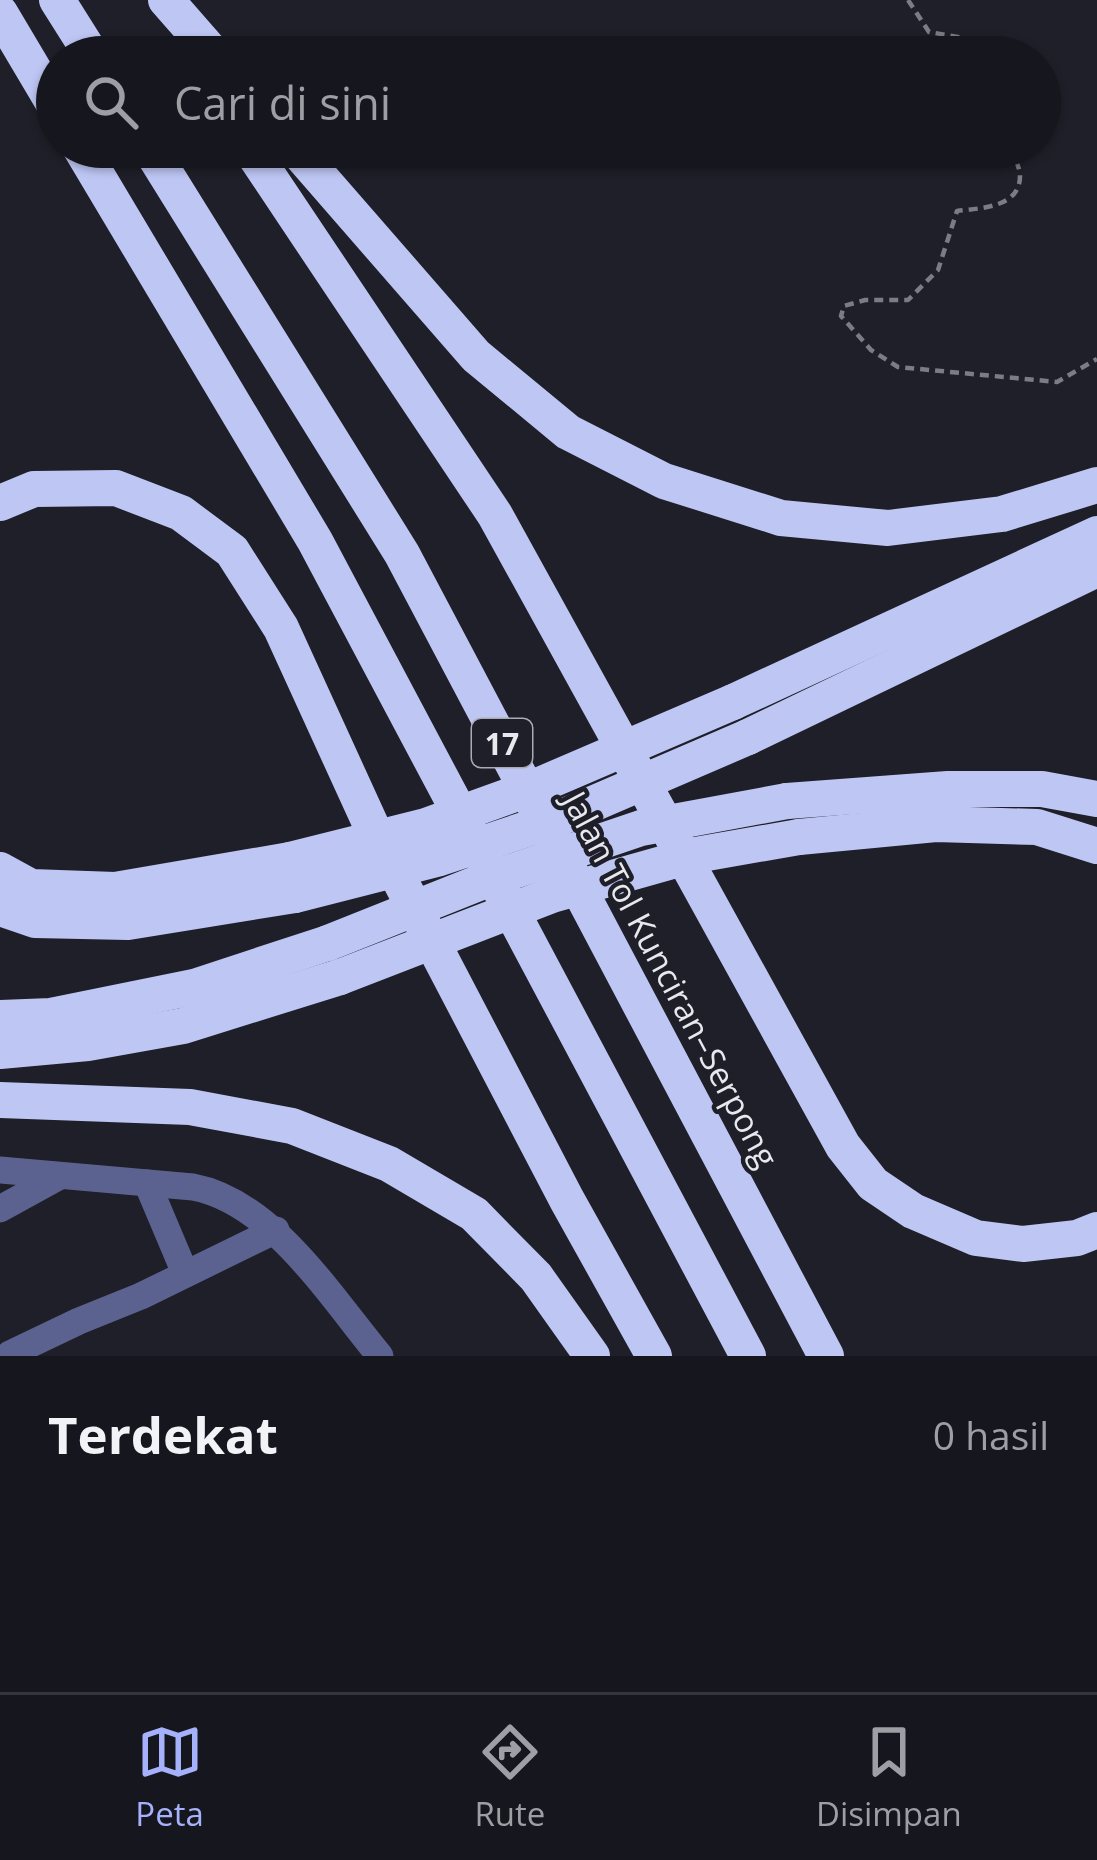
<!DOCTYPE html>
<html lang="id">
<head>
<meta charset="utf-8">
<style>
	body { margin:0; font-family:"Open Sans",sans-serif; background:#1f2027; color:#f1f3f6 }
	.list { margin:0; padding:0; list-style:none }
	h2 { display:flex; justify-content:space-between; align-items:center; height:156px; margin:0; padding:0 48px; font-size:51px }
	h2 small { font-size:39px; font-weight:400; color:#9e9fa4 }
	.icon { flex:none; width:66px; height:66px; fill:none; stroke:currentColor; stroke-width:2; stroke-linecap:round; stroke-linejoin:round }
	.map { position:relative; flex:none; width:1097px; height:1356px; overflow:hidden }
	.search { position:absolute; background:#16171e; box-shadow:0 3px 9px #0004; left:36px; right:36px; top:36px; height:132px; display:flex; align-items:center; gap:30px; box-sizing:border-box; padding:0 42px; border-radius:66px; color:#9e9fa4; font-size:45px }
	.sheet { height:336px; background:#16171e }
	nav { display:flex; justify-content:space-around; align-items:center; box-sizing:border-box; height:168px; border-top:3px solid #35363c; background:#16171e; font-size:33px; color:#9e9fa4 }
	nav a { display:grid; justify-items:center; gap:6px }
	nav .on { color:#a6b1fc }
	.map>svg:first-child { display:block }
</style>
</head>
<body>
<div class="map">
<svg width="1097" height="1356" viewBox="0 0 1097 1356">
	<rect width="100%" height="100%" fill="#1e1f28"/>
	<g fill="none" stroke-linecap="round" stroke-linejoin="round">
		<g stroke="#7b7d84" stroke-width="4.5" stroke-dasharray="9 6" stroke-linecap="butt">
			<path d="M908 0 929 32 975 40 981 57"/>
			<path d="M1010 147C1013 155 1020 167 1020 176 1020 208 980 208 957 211L938 270 908 300H865L844 306 841 316 871 350 898 367 1057 382 1097 359"/>
		</g>
		<g stroke="#5b6290" stroke-width="27">
			<path d="M0 1170 193 1187C272 1202 330 1296 380 1356"/>
			<path d="M147 1183 185 1273"/>
			<path d="M0 1209 60 1176"/>
			<path d="M10 1354 79 1321 141 1296 276 1230"/>
		</g>
		<g stroke="#bec6f4" stroke-width="36">
			<path d="M57 0 93 57"/>
			<path d="M166 0 216 57"/>
			<path d="M0 13 57 109"/>
			<path d="M80 147 315 541 748 1356"/>
			<path d="M149 147 402 554 826 1356"/>
			<path d="M249 147 495 515 843 1146 873 1184 913 1211 976 1238 1023 1244 1077 1238 1097 1230"/>
			<path d="M294 147 476 356 568 432 664 481 781 518 888 528 1002 514 1097 485"/>
			<path d="M0 503 34 489 116 488 181 513 232 551 281 628 371 825 567 1200 654 1356"/>
			<path d="M733 702 1097 534"/>
			<path d="M748 737 1097 569"/>
			<path d="M787 801 948 789H1042L1097 799"/>
			<path d="M799 837 936 824 1037 827 1097 846"/>
			<path d="M0 870 31 887 115 890 290 860"/>
			<path d="M0 908 35 920 128 922 295 895"/>
			<path d="M0 1018 51 1016 194 987 328 943"/>
			<path d="M0 1051 88 1043 183 1026 340 977"/>
			<path d="M0 1100 190 1107 292 1126 389 1164 474 1214 536 1277 592 1356"/>
		</g>
		<g stroke="#bec6f4" stroke-width="36">
			<path d="M290 860 426 826 542 784 733 702"/>
			<path d="M295 895 440 858 560 818 748 737"/>
			<path d="M328 943 481 882 641 828 787 801"/>
			<path d="M340 977 552 895 690 856 799 837"/>
		</g>
	</g>
	<g text-anchor="middle" dominant-baseline="central" stroke-width="9" stroke-linejoin="round" paint-order="stroke">
		<rect fill="#1e1f28" stroke="#abacb3" stroke-width="3" x="472" y="719" width="60" height="48" rx="9"/>
		<g font-size="30" font-weight="bold" fill="#e7e9ef">
			<text x="502" y="743">17</text>
		</g>
		<g font-size="33" fill="#e7e9ef" stroke="#1e1f28">
			<text transform="translate(671 979) rotate(62)">Jalan Tol Kunciran–Serpong</text>
		</g>
	</g>
</svg>
<div class="search"><svg class="icon" aria-label="search" viewBox="0 0 24 24"><circle cx="10" cy="10" r="6"/><path d="M15 15l6 6"/></svg>Cari di sini</div>
</div>
<section class="sheet">
<h2>Terdekat<small>0 hasil</small></h2>
<ul class="list">
</ul>
</section>
<nav>
<a class="on"><svg class="icon" aria-label="map" viewBox="0 0 24 24"><path d="M3 6l6-2 6 2 6-2v14l-6 2-6-2-6 2zM9 4v14M15 6v14"/></svg>Peta</a>
<a><svg class="icon" aria-label="directions" viewBox="0 0 24 24"><path d="M12 3l9 9-9 9-9-9zM9 14v-3h6M13 9l2 2-2 2"/></svg>Rute</a>
<a><svg class="icon" aria-label="saved" viewBox="0 0 24 24"><path d="M7 4h10v16l-5-4-5 4z"/></svg>Disimpan</a>
</nav>
</body>
</html>
